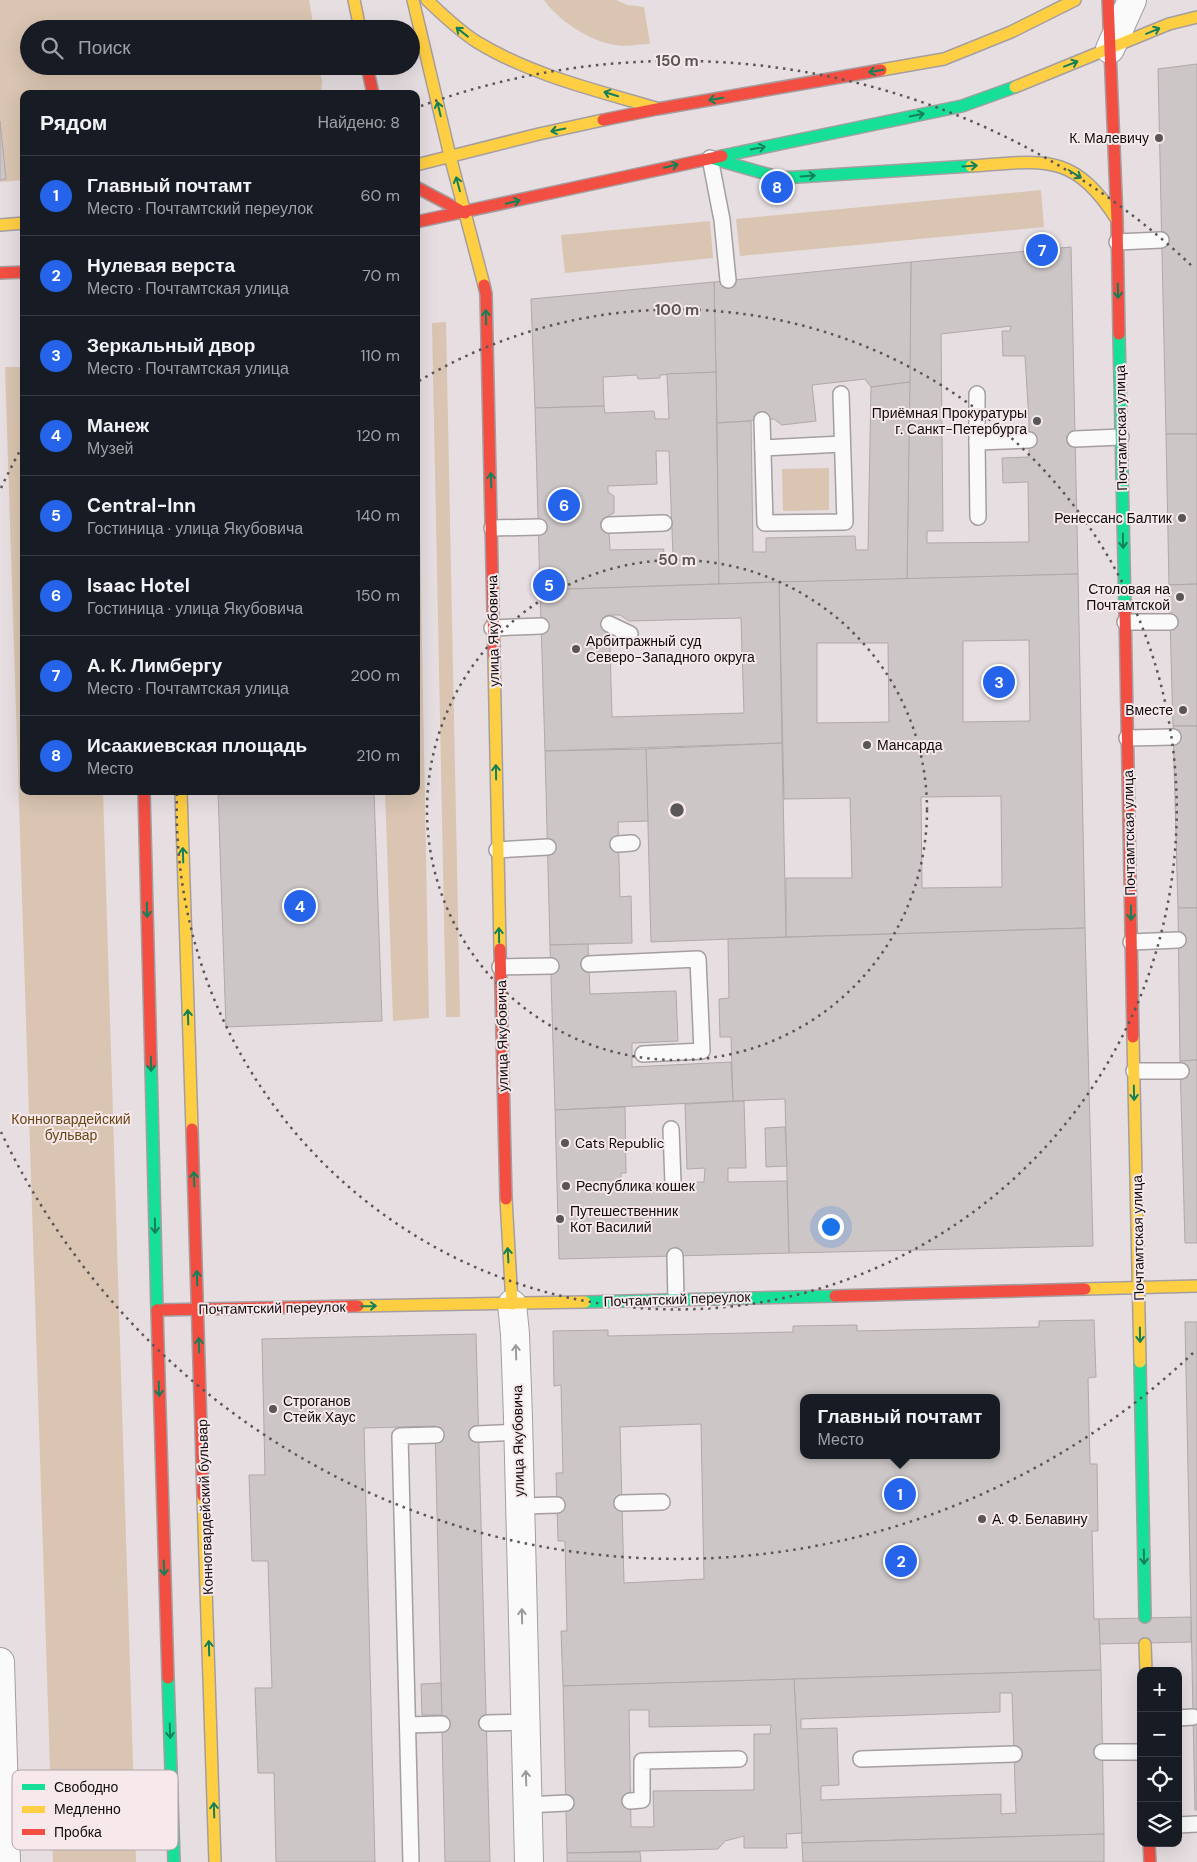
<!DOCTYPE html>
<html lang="ru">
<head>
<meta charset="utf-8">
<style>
	body { margin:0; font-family:"DM Sans",sans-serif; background:#242831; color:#f1f3f6 }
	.controls { position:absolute; right:15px; bottom:15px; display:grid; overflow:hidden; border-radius:10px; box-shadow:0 5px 20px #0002 }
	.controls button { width:45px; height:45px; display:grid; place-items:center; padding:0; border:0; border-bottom:1px solid #363941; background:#171b24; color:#f1f3f6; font:25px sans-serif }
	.you { position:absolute; left:830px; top:1226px; width:18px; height:18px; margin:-12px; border:4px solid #fff; border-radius:50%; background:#1a73e8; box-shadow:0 0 0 8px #1a73e833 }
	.badge { display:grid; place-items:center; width:32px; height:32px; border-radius:50%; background:#2563eb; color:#fff; font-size:16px; font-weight:700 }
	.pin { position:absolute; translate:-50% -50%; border:2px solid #fff; box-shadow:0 1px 5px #0006 }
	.popup { position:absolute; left:800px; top:1394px; width:200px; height:65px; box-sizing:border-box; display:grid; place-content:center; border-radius:10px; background:#171b24; filter:drop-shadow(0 1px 4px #0005); font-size:16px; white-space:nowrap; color:#9ea1a6 }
	.popup b { font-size:19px; color:#f1f3f6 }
	.popup::after { content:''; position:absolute; left:50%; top:100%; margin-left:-10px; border:10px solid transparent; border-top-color:#171b24 }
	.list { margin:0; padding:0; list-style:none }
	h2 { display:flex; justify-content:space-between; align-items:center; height:65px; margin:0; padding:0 20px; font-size:21px }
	h2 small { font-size:16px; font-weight:400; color:#9ea1a6 }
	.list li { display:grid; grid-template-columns:32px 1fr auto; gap:15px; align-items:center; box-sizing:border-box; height:80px; padding:0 20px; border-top:1px solid #363941 }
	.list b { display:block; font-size:19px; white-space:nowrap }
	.list p { margin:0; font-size:16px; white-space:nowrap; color:#9ea1a6 }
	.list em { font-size:16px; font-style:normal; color:#9ea1a6 }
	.icon { flex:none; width:28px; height:28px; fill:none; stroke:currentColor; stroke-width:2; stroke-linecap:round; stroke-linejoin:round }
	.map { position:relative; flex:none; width:1197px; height:1862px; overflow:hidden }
	.search { position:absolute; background:#171b24; box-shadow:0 5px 20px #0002; left:20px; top:20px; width:400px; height:55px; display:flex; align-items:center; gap:12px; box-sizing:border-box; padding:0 18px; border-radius:28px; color:#9ea1a6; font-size:19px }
	.panel { position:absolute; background:#171b24; box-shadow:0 5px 20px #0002; left:20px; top:90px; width:400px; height:705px; border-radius:10px }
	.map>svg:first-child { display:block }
</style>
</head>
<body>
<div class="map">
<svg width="1197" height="1862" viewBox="0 0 1197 1862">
	<rect width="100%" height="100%" fill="#e6dee0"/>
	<g fill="#d9c5b1">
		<path d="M0 0H309L314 29H29V66H319L322 81 321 94H24V180L0 182Z"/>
		<path d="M544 0H616L627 5 644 7 650 44C639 44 626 47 615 45 590 41 559 21 544 0Z"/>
		<path d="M1041 190 1044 227 740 256 736 219Z"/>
		<path d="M710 221 713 258 565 273 561 235Z"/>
		<path d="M446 322 460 1017H446L432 323Z"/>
		<path d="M416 323 429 1018 393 1021 385 791H416Z"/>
		<path d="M5 367H24V791H103L136 1862H53Z"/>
		<path d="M829 468V510L783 511 782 469Z"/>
	</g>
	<g fill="#ccc6c6" stroke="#afa9aa" fill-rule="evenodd">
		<path d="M1197 64V434H1166L1158 69Z"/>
		<path d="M0 121 6 179 0 180Z"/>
		<path d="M1071 247 1078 574 907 579 911 262ZM1011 326 1010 331H1002L1003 356H1025L1029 421V457L1002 458 1003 483 1028 482 1029 542 927 543V531H943L941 334Z"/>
		<path d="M911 262 910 382 871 387 865 379 812 385 816 421 782 425 774 419 717 423 714 282Z"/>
		<path d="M714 282 716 372 660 375V378L638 379 637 375 603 377 604 406 535 408 531 299Z"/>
		<path d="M716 372 719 584 540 590 535 408 604 406 605 413 654 411 655 419H669L667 374ZM656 451H669L673 556H663L664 549 610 550 608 516 614 513V496L608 492V486L657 484Z"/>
		<path d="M910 382 907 579 719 584 717 423 751 421 753 552H766V538L855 536 856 550H868L871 387Z"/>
		<path d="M1166 434H1197V584L1169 585Z"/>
		<path d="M1078 574 1085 928 786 937V878H852L850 798 784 799 779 582ZM1029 640 1030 721 963 722V641ZM817 643H888L889 722 817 723ZM1001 796 1002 887 922 888 921 797Z"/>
		<path d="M779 582 782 743 545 751 540 590ZM609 615H620L629 621 741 618 744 713 612 717Z"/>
		<path d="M1197 584V726H1173L1169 585Z"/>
		<path d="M1173 726H1197V908H1178Z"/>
		<path d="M782 743 786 937 651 942 646 749Z"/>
		<path d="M646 749 648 821 618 822 620 897 631 896 632 943 550 945 545 751Z"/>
		<path d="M218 791H374L382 1021 226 1027Z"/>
		<path d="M1178 908H1197V1060L1180 1061Z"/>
		<path d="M1085 928 1093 1246 789 1253 785 1099 733 1101 731 1037H720L719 999 729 998 728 939Z"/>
		<path d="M588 944 590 994 676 991 678 1041 632 1043V1067L731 1062 733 1101 555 1110 550 945Z"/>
		<path d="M1197 1060V1243H1185L1180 1061Z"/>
		<path d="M744 1101 746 1168H728V1182L787 1181 789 1253 559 1259 555 1110 625 1107 626 1173H621V1184L704 1182 705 1168 687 1169 685 1104Z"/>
		<path d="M785 1127 787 1166 766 1167 765 1128Z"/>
		<path d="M1094 1320 1096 1377 1088 1378 1090 1464H1097L1098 1531H1092L1094 1619H1099L1101 1670 563 1686 561 1631H567L565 1541H558L556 1473H563L561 1385 554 1386 553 1331 608 1330V1336L793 1332V1326L857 1325V1331L1039 1327V1321ZM804 1398H996V1455H804ZM701 1424 704 1579 624 1583 620 1427Z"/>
		<path d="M1185 1322H1197V1810H1195Z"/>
		<path d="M476 1334 490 1862H445L435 1426 364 1428 375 1862H276L274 1773H258L255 1688H272L268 1561H252L249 1475H265L262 1339Z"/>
		<path d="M1191 1617V1642L1100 1644 1099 1619Z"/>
		<path d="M1101 1670 1104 1834 802 1843 794 1679ZM1000 1693H1012L1016 1813 1001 1814V1794L821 1800V1786L839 1785 837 1728 801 1729V1719L1000 1712Z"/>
		<path d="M794 1679 802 1833 786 1834 787 1848H744V1836L725 1841 718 1849 567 1853 563 1686ZM629 1710H649V1727L771 1725 770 1734H754V1790L653 1791 654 1827H631Z"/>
		<path d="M441 1683 442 1715H422L421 1684Z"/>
		<path d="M1104 1834V1862H803L802 1843Z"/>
		<path d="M640 1852 641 1862H567V1853Z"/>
	</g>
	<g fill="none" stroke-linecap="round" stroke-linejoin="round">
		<defs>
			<g id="lane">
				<path d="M710 158 722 220 728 280"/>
				<path d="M1117 242 1161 240"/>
				<path d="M977 394V442L1029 440"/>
				<path d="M762 420 765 523 845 522 841 394"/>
				<path d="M1075 439 1121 437"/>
				<path d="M977 442 978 517"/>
				<path d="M763 448 842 444"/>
				<path d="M609 525 664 523"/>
				<path d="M492 528 539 527"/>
				<path d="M1125 622H1170"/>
				<path d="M609 624 630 634"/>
				<path d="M492 628 541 626"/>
				<path d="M1127 738 1173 737"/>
				<path d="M618 844 632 843"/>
				<path d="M497 850 548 847"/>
				<path d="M1131 942 1178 940"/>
				<path d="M589 964 698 959 702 1051 643 1054"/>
				<path d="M500 967 551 966"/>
				<path d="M1134 1071H1181"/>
				<path d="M671 1129 673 1183"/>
				<path d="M675 1256 676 1299"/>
				<path d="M477 1434 518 1432"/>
				<path d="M622 1503 662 1502"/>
				<path d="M520 1506 557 1505"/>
				<path d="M1178 1718 1193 1717"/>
				<path d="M487 1723 525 1722"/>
				<path d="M408 1725 442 1724"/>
				<path d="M1102 1752H1141"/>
				<path d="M861 1759 1014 1754"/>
				<path d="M630 1801 642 1800V1761L739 1759"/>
				<path d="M527 1805 566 1803"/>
				<path d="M1178 1825 1197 1824"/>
				<path d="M411 1862 400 1436 436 1435"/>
			</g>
			<g id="street">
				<path d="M1110 49 1132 0"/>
				<path d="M512 1304 515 1334 518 1418 529 1862"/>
				<path d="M0 1662 6 1862"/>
			</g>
			<g id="fast">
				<path d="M722 156 962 106 1015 87"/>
				<path d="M714 159 781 178 971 166"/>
				<path d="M1119 334 1125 609"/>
				<path d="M151 1064 157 1310"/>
				<path d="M585 1302 835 1296"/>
				<path d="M1140 1362 1145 1617"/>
				<path d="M168 1678 174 1862"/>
			</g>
			<g id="slow">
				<path d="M354 0 360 29"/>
				<path d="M413 0 450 156 484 285"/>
				<path d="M427 0C443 15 458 30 477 42 531 75 595 90 656 108"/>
				<path d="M881 70 944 59 1011 32 1075 0"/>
				<path d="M1015 87 1169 24 1197 17"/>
				<path d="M416 165 539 134 603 120"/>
				<path d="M971 166C1044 161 1073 151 1117 220"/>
				<path d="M0 225 24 223"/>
				<path d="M494 657 500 949"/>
				<path d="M181 791 192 1129"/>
				<path d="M1133 1037 1140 1362"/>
				<path d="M506 1199 512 1304"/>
				<path d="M1085 1289 1197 1286"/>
				<path d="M358 1306 585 1302"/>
				<path d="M203 1496 215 1862"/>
				<path d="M1145 1644 1146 1671"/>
			</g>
			<g id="jam">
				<path d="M1108 0 1117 220 1119 334"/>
				<path d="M367 66 373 94"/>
				<path d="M603 120 657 109 881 70"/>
				<path d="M416 187 465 213"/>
				<path d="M416 222 722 156"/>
				<path d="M0 273 24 272"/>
				<path d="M484 285 486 294 494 657"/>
				<path d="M1125 609 1133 1037"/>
				<path d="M144 791 151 1064"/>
				<path d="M500 949 506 1199"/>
				<path d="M192 1129 203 1496"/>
				<path d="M835 1296 1085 1289"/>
				<path d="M157 1310 168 1678"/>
				<path d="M157 1310 358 1306"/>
				<path d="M1149 1843 1150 1862"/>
			</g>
		</defs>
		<use href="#lane" stroke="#a59ea0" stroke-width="18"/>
		<use href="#street" stroke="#a59ea0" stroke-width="30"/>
		<use href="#fast" stroke="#a59ea0" stroke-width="14"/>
		<use href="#slow" stroke="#a59ea0" stroke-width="14"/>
		<use href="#jam" stroke="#a59ea0" stroke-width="14"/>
		<use href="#lane" stroke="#fbfafa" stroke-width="15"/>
		<use href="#street" stroke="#fbfafa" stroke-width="28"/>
		<use href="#fast" stroke="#16e098" stroke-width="11"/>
		<use href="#slow" stroke="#ffcf43" stroke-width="11"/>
		<use href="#jam" stroke="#f24e42" stroke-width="11"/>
	</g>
	<defs><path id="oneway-shaft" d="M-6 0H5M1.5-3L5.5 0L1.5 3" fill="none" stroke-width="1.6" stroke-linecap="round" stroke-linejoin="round" transform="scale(1.25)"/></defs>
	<g stroke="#138059">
		<use href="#oneway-shaft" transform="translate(1153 31) rotate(-23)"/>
		<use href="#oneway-shaft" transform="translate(462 32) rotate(-142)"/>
		<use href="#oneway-shaft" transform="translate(1071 64) rotate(-21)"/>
		<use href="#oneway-shaft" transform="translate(876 71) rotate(170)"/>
		<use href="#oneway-shaft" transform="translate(611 94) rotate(-163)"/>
		<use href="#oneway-shaft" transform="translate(716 99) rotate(170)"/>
		<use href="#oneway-shaft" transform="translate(439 109) rotate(-103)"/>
		<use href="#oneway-shaft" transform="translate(917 115) rotate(-11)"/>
		<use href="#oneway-shaft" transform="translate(558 130) rotate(168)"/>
		<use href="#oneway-shaft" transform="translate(758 148) rotate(-11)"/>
		<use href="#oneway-shaft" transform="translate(671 166) rotate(-13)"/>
		<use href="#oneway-shaft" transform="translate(970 166) rotate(-4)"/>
		<use href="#oneway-shaft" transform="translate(1075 174) rotate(32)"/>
		<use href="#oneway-shaft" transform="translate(808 176) rotate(-4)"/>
		<use href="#oneway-shaft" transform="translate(458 184) rotate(-105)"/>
		<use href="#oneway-shaft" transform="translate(513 202) rotate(-13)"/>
		<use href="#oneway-shaft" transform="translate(1118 291) rotate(89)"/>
		<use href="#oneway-shaft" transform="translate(486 317) rotate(-91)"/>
		<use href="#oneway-shaft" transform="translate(491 480) rotate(-92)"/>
		<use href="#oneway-shaft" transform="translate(1123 541) rotate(89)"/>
		<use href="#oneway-shaft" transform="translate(496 772) rotate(-91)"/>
		<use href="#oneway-shaft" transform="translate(183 855) rotate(-92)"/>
		<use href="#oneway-shaft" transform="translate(147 910) rotate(89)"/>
		<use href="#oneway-shaft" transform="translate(1131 913) rotate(89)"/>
		<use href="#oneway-shaft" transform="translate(499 935) rotate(-91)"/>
		<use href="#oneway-shaft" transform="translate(188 1017) rotate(-92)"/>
		<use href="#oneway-shaft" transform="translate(151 1064) rotate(89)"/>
		<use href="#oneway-shaft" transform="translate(1134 1093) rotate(89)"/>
		<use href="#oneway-shaft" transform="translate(194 1179) rotate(-92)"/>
		<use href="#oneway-shaft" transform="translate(155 1226) rotate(89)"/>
		<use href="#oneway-shaft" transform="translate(508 1255) rotate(-93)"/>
		<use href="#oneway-shaft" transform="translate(197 1278) rotate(-92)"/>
		<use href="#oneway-shaft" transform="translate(369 1306) rotate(-1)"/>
		<use href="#oneway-shaft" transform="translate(1140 1335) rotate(89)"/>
		<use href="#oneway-shaft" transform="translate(199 1345) rotate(-92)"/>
		<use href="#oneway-shaft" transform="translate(159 1389) rotate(88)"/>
		<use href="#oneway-shaft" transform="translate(1144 1557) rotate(89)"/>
		<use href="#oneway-shaft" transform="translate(164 1568) rotate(88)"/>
		<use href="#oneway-shaft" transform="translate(209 1648) rotate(-92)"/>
		<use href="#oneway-shaft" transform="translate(170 1731) rotate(88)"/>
		<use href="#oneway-shaft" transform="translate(214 1810) rotate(-92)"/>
	</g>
	<g stroke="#9d9a9b">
		<use href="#oneway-shaft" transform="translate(516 1352) rotate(-92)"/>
		<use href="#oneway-shaft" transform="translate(522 1616) rotate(-91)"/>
		<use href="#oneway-shaft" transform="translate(526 1778) rotate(-92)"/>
	</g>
	<g fill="none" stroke="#5a5556" stroke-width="2.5" stroke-dasharray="2.5 5">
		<circle cx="677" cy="810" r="250"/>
		<path d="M419 381A500 500 0 1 1 177 793"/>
		<path d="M1193 1353A749 749 0 0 1 1 1132M1 488A749 749 0 0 1 22 447M421 106A749 749 0 0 1 1193 267"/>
	</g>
	<g fill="#5a5556" stroke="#f7e9eb" stroke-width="2">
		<circle cx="1159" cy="138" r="5"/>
		<circle cx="1037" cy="421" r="5"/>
		<circle cx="1182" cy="518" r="5"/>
		<circle cx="1180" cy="597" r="5"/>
		<circle cx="576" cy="649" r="5"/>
		<circle cx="1183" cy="710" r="5"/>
		<circle cx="867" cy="745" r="5"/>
		<circle cx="565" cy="1143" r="5"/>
		<circle cx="566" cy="1186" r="5"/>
		<circle cx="560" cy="1219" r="5"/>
		<circle cx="273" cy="1409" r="5"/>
		<circle cx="982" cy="1519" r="5"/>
	</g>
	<g text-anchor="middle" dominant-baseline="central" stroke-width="4" stroke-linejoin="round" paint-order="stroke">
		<g font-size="14" fill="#0f0b0c" stroke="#f7e9eb" text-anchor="start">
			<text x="1149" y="138" text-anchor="end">К. Малевичу</text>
			<text x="1027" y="413" text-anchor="end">Приёмная Прокуратуры<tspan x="1027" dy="16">г. Санкт-Петербурга</tspan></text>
			<text x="1172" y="518" text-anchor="end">Ренессанс Балтик</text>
			<text x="1170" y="589" text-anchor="end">Столовая на<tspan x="1170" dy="16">Почтамтской</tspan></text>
			<text x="586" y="641">Арбитражный суд<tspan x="586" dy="16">Северо-Западного округа</tspan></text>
			<text x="1173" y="710" text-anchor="end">Вместе</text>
			<text x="877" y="745">Мансарда</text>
			<text x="575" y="1143">Cats Republic</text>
			<text x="576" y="1186">Республика кошек</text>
			<text x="570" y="1211">Путешественник<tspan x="570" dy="16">Кот Василий</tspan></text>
			<text x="283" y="1401">Строганов<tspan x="283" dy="16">Стейк Хаус</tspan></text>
			<text x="992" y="1519">А. Ф. Белавину</text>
		</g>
		<g font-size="14" fill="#0f0b0c" stroke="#f7e9eb">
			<text transform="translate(1121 428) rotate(-91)">Почтамтская улица</text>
			<text transform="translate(493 631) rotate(-91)">улица Якубовича</text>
			<text transform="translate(1129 833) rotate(-91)">Почтамтская улица</text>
			<text transform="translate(502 1036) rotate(-91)">улица Якубовича</text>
			<text transform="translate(1138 1238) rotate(-91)">Почтамтская улица</text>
			<text transform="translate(677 1299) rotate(-2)">Почтамтский переулок</text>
			<text transform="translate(272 1308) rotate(-1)">Почтамтский переулок</text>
			<text transform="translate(518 1441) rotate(-91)">улица Якубовича</text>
			<text transform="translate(205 1507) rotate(-92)">Конногвардейский бульвар</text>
		</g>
		<g font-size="14" fill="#684614" stroke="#f7e9eb">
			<text x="71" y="1119">Конногвардейский<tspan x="71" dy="16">бульвар</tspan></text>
		</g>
	</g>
	<rect x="12" y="1770" width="166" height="80" rx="8" fill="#f7e9eb" stroke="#b1a6a8" stroke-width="1"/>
	<rect x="22" y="1784" width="23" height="6" fill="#16e098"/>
	<rect x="22" y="1806" width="23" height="7" fill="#ffcf43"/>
	<rect x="22" y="1829" width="23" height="6" fill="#f24e42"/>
	<g font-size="14" fill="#0f0b0c">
		<text x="54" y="1792">Свободно</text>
		<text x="54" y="1814">Медленно</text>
		<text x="54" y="1837">Пробка</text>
	</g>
	<circle cx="677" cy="810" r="8" fill="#5a5556" stroke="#f7e9eb" stroke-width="2.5"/>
	<g font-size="15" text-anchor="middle" font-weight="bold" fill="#5a5556" stroke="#f7e9eb" stroke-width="4" stroke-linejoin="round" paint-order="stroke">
		<text x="677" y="66">150 m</text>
		<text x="677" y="315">100 m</text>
		<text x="677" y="565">50 m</text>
	</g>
</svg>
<div class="controls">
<button>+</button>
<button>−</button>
<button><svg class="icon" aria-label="locate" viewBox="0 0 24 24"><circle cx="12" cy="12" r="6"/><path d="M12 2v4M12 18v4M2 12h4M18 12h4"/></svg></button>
<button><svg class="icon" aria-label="layers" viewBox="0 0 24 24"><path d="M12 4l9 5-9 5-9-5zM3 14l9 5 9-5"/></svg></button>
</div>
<div class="you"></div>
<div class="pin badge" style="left:900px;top:1494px">1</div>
<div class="popup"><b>Главный почтамт</b>Место</div>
<div class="pin badge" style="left:901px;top:1561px">2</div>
<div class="pin badge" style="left:999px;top:682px">3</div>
<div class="pin badge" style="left:300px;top:906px">4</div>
<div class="pin badge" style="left:549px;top:585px">5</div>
<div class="pin badge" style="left:564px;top:505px">6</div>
<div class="pin badge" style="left:1042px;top:250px">7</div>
<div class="pin badge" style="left:777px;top:187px">8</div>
<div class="search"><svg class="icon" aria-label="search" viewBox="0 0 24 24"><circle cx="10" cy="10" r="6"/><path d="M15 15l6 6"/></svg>Поиск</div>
<section class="panel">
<h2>Рядом<small>Найдено: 8</small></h2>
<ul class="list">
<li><span class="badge">1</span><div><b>Главный почтамт</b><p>Место · Почтамтский переулок</p></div><em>60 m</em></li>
<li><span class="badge">2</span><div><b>Нулевая верста</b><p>Место · Почтамтская улица</p></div><em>70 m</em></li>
<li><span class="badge">3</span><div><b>Зеркальный двор</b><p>Место · Почтамтская улица</p></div><em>110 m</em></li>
<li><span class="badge">4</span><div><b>Манеж</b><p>Музей</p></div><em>120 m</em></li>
<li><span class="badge">5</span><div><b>Central-Inn</b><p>Гостиница · улица Якубовича</p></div><em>140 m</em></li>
<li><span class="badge">6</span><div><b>Isaac Hotel</b><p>Гостиница · улица Якубовича</p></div><em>150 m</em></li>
<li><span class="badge">7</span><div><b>А. К. Лимбергу</b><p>Место · Почтамтская улица</p></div><em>200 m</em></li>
<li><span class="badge">8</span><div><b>Исаакиевская площадь</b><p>Место</p></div><em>210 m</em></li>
</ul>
</section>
</div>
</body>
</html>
